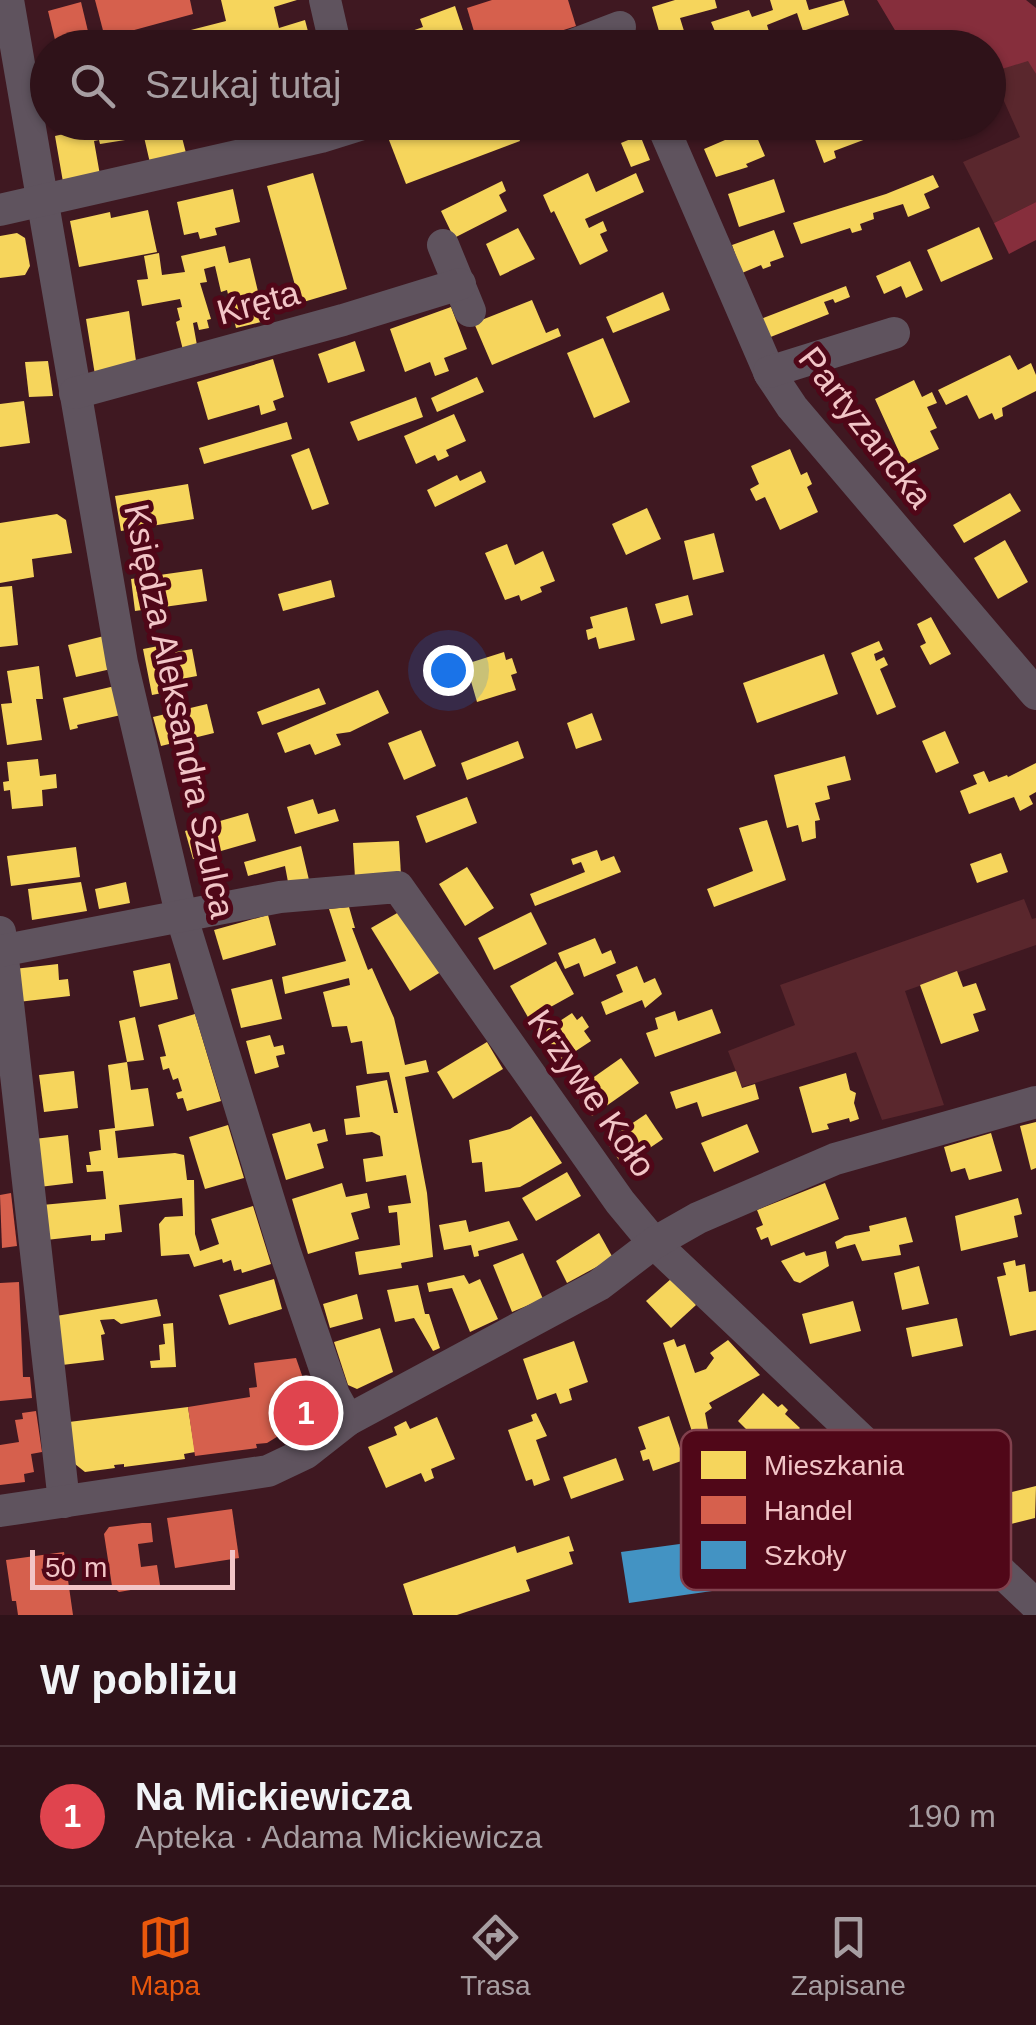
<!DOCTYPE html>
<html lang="pl">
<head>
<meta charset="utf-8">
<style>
	body { margin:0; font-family:Helvetica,sans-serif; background:#3b2026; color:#f1f3f6 }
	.scale { position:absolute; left:30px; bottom:25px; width:205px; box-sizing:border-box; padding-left:10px; border:5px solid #f2c5c7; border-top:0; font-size:28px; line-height:35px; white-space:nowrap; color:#f2c5c7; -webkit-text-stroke:8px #500718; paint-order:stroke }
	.you { position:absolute; left:448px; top:670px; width:35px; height:35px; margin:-25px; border:8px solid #fff; border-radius:50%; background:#1a73e8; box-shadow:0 0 0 15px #1a73e833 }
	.badge { display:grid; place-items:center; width:65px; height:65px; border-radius:50%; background:#ea580c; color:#fff; font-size:32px; font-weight:700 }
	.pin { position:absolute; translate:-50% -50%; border:5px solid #fff; box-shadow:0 2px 10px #0006 }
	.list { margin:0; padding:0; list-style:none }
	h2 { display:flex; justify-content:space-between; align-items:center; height:130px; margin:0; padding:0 40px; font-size:42px }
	h2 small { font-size:32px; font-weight:400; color:#a79ea2 }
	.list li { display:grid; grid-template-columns:65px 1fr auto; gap:30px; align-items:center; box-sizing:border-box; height:140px; padding:0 40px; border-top:2px solid #4a3238 }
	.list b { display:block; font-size:38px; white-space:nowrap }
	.list p { margin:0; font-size:32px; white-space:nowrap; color:#a79ea2 }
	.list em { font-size:32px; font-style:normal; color:#a79ea2 }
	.icon { flex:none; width:55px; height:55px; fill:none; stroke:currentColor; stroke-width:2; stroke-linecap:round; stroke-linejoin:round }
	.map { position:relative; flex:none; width:1036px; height:1615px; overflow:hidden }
	.search { position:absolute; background:#2f1219; box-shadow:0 2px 8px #0004; left:30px; right:30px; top:30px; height:110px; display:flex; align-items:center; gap:25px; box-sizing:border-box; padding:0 35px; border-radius:55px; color:#a79ea2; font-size:38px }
	.sheet { height:270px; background:#2f1219 }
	nav { display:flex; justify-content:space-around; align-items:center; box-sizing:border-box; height:140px; border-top:2px solid #4a3238; background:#2f1219; font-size:28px; color:#a79ea2 }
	nav a { display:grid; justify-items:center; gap:5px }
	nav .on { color:#ea580c }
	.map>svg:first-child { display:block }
</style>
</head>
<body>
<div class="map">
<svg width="1036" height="1615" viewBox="0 0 1036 1615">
	<rect width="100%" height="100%" fill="#3f1821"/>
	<g fill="#5a272d">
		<path d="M1029 60 1036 74V202L994 223 963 162 1020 137 991 72Z"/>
		<path d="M1024 899 1032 919 1036 918V945L905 991 944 1105 882 1120 856 1052 742 1087 728 1051 795 1025 780 985Z"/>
	</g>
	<g fill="#862e3c">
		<path d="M877 0H1026L1036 8V74L1028 61 989 73 988 48 905 47Z"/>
		<path d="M1036 202V240L1009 254 994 223Z"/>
	</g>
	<g fill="#f6d55c">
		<path d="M221 0H297L274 7 279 28 305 20 310 39 304 40 306 48H233L232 43 216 48H191L187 31 226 21Z"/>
		<path d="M675 0H715L717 8 680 18 684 31 661 38 652 7Z"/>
		<path d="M770 0H806L809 10 844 0 849 15 803 31 797 13 767 25 774 48H722L711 22 749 10 752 17 773 10Z"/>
		<path d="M455 6 469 48H411L406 33 423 27 420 19Z"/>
		<path d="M115 122H178L186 153 150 163 144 137 100 144 99 140 94 141 100 175 63 182 55 136Z"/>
		<path d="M436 122H513L520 141 406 184 389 140Z"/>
		<path d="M817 122H860L866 139 834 151 836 158 824 163 810 126Z"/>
		<path d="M753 128 765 156 746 164 748 167 716 177 704 149Z"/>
		<path d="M640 135 650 160 631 167 621 143Z"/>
		<path d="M313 173 347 289 300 303 267 186Z"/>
		<path d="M588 173 596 192 636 173 644 192 585 219 589 228 603 221 607 231 600 234 608 251 580 265 554 211 551 213 543 195Z"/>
		<path d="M933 175 939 187 924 194 930 208 908 217 903 204 873 213 874 219 860 224 862 230 852 233 850 228 801 244 793 223 886 194Z"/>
		<path d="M774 179 785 212 739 227 728 194Z"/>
		<path d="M502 181 506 191 499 195 507 211 454 238 441 211Z"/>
		<path d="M233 189 240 222 215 228 217 235 200 239 198 232 184 235 177 202Z"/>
		<path d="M148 210 157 252 79 267 70 221 110 212 111 218Z"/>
		<path d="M979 227 993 259 941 282 927 250Z"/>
		<path d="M518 228 535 259 500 276 486 244Z"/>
		<path d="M774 230 784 257 770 262 771 266 763 269 761 265 742 273 732 245Z"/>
		<path d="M17 233 25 238 30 266 25 275 0 278V236Z"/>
		<path d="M225 246 229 263 250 258 265 321 236 328 227 290 221 292 215 266 204 269 207 282 200 283 211 319 207 320 209 328 199 330 197 322 193 323 198 351 184 354 176 322 180 320 177 308 182 307 180 299 142 306 137 280 148 279 144 256 159 253 162 275 185 272 181 256Z"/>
		<path d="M910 261 923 290 906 298 901 286 884 294 876 276Z"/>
		<path d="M846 286 850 297 835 303 833 299 824 302 829 314 768 338 761 319Z"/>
		<path d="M663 292 670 310 613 333 606 317Z"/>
		<path d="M532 300 546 333 558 328 561 336 492 365 474 323Z"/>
		<path d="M451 307 467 349 444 358 449 371 435 376 430 362 405 372 390 329Z"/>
		<path d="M129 311 137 368 95 375 86 319Z"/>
		<path d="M603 338 630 402 594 418 567 353Z"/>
		<path d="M355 341 365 371 328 383 318 354Z"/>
		<path d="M1010 355 1018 370 1031 363 1036 375V391L1002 408 1003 416 995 420 992 413 979 419 967 395 946 405 938 390Z"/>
		<path d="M273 359 284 397 273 401 276 410 261 415 259 405 208 420 197 382Z"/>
		<path d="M48 361 53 396 29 397 25 362Z"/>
		<path d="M477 377 484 392 437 412 431 398Z"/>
		<path d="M914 380 922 397 932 392 937 403 927 407 937 428 930 431 939 449 905 465 875 399Z"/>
		<path d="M416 397 423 417 358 441 350 422Z"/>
		<path d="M24 401 30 443 0 447V404Z"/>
		<path d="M454 414 466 441 446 450 449 456 438 461 435 455 416 464 404 436Z"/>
		<path d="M287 422 292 439 204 464 199 448Z"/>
		<path d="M309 448 329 504 312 510 291 455Z"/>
		<path d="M790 449 801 475 807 472 812 484 807 487 818 512 780 530 765 497 756 501 750 489 759 484 751 466Z"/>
		<path d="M481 471 486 482 435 507 427 490 457 475 460 481Z"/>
		<path d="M188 484 194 519 121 531 115 496Z"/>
		<path d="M1010 493 1021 511 964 543 953 525Z"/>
		<path d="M647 508 661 539 626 555 612 524Z"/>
		<path d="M57 514 66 520 72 553 32 559 34 577 0 583V523Z"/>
		<path d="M714 533 724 572 693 580 684 541Z"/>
		<path d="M1005 540 1028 582 998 599 974 558Z"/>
		<path d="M507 544 515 565 543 551 555 581 540 587 542 592 521 601 519 595 505 600 485 553Z"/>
		<path d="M202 569 207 601 135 611 131 579Z"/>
		<path d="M331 580 335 597 283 611 278 594Z"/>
		<path d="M12 586 18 645 0 647V587Z"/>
		<path d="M688 595 693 615 661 624 655 604Z"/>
		<path d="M627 607 635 640 599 649 596 637 588 640 586 630 593 628 590 617Z"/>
		<path d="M931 617 951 654 930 665 920 646 926 643 917 624Z"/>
		<path d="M104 636 111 669 76 677 68 645Z"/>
		<path d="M879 641 883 650 874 654 876 661 884 657 888 665 880 669 896 707 877 715 851 653Z"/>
		<path d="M174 643 176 652 192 649 197 676 181 679 183 689 152 695 143 649Z"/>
		<path d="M504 652 506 660 512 658 517 673 511 675 516 690 477 702 466 664Z"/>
		<path d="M824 654 838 694 757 723 743 683Z"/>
		<path d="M39 666 43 699H36L42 740 7 745 1 704 12 703 7 671Z"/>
		<path d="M115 686 121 715 77 725 78 728 70 730 63 698Z"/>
		<path d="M319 688 326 704 262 725 257 712Z"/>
		<path d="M378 690 389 713 350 732 336 734 341 745 315 755 310 744 285 753 277 733Z"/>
		<path d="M207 704 214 733 161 746 153 717Z"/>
		<path d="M592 713 602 740 576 749 567 723Z"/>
		<path d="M421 730 436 766 404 780 388 743Z"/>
		<path d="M945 731 959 763 936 773 922 741Z"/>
		<path d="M518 741 524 758 467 780 461 763Z"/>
		<path d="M845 756 851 780 827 786 830 799 815 803 820 820 815 821 816 838 802 842 798 825 787 828 774 775Z"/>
		<path d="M38 759 40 776 56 774 57 788 42 790 43 806 12 809 10 790 4 791 3 782 9 781 7 762Z"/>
		<path d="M1036 763V792L1029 796 1033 804 1020 811 1014 797 969 814 960 791 977 784 973 775 984 771 989 782 1007 775 1008 777Z"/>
		<path d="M467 797 477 823 426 843 416 816Z"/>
		<path d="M313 799 318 814 335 809 339 821 295 834 287 807Z"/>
		<path d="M248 813 256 841 193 859 185 831Z"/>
		<path d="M767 820 786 880 714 907 707 889 753 871 739 828Z"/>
		<path d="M399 841 401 875 355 878 353 843Z"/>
		<path d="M301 846 309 880 288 882 285 866 248 876 244 862Z"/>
		<path d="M76 847 80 877 11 886 7 856Z"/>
		<path d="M597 850 601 861 614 856 621 872 535 906 530 894 585 872 581 862 573 865 571 859Z"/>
		<path d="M1001 853 1008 872 977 883 970 864Z"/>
		<path d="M467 867 494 908 465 926 439 884Z"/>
		<path d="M81 882 87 911 32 920 28 889Z"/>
		<path d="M126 882 130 903 99 909 95 889Z"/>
		<path d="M349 907 355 928H352L368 970 372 968 394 1018 405 1065 426 1060 429 1072 405 1077 427 1193 433 1257 401 1263 402 1268 359 1275 355 1252 400 1245 397 1212 389 1213 388 1206 411 1203 406 1175 366 1182 363 1159 383 1156 380 1136 372 1132 346 1135 344 1119 360 1117 356 1086 387 1080 394 1113H398L389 1072 367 1074 362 1041 351 1043 347 1026 332 1027 323 992 350 985 347 966 349 978 285 994 282 977 346 961 329 909Z"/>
		<path d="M406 908 444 970 410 991 371 928Z"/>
		<path d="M531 912 547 944 494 970 478 938Z"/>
		<path d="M268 915 276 945 223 960 214 930Z"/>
		<path d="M595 938 602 954 611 950 616 963 584 977 579 963 565 969 558 953Z"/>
		<path d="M556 961 574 994 529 1019 510 986Z"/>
		<path d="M170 963 178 999 140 1007 133 971Z"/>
		<path d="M58 964 59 980 68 979 70 996 18 1002 14 969Z"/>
		<path d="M637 966 644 983 655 978 662 994 645 1008 642 1000 606 1015 601 1002 623 992 616 975Z"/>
		<path d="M957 971 963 987 976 983 986 1010 973 1014 979 1031 941 1044 920 985Z"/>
		<path d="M272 979 282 1019 241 1028 231 989Z"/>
		<path d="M712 1009 721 1033 655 1057 646 1033 658 1029 655 1018 675 1011 678 1021Z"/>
		<path d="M572 1013 577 1020 582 1016 589 1027 584 1031 591 1041 556 1064 537 1036Z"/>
		<path d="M195 1014 221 1101 187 1111 183 1098 178 1099 176 1093 182 1091 178 1078 173 1080 169 1068 163 1070 160 1057 166 1056 158 1025Z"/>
		<path d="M135 1017 144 1060 127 1062 131 1090 148 1088 154 1126 115 1131 118 1158 175 1153 184 1155 187 1180H194L195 1234 200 1251 219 1244 211 1219 253 1206 271 1264 242 1273 241 1269 234 1271 231 1260 223 1263 222 1259 194 1267 189 1254 161 1256 159 1224 165 1217 183 1216 182 1198 119 1205 122 1232 105 1234V1240L91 1241V1235L46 1240 42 1205 106 1199 103 1171 87 1172 86 1165H91L89 1152 101 1150 99 1130 115 1128 108 1065 127 1062 119 1021Z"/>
		<path d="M270 1035 274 1047 283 1045 285 1054 276 1056 279 1067 255 1074 246 1041Z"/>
		<path d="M487 1042 503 1069 453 1099 437 1072Z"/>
		<path d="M621 1058 639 1083 592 1116 574 1091Z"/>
		<path d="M74 1071 78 1108 44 1112 39 1075Z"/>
		<path d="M736 1071 742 1088 755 1084 759 1099 702 1117 697 1102 676 1109 670 1092Z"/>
		<path d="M846 1073 850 1090 856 1093 854 1103 859 1119 850 1122 849 1118 827 1124 829 1129 812 1133 799 1087Z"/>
		<path d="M646 1114 663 1139 623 1166 606 1141Z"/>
		<path d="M531 1116 562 1163 520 1187 485 1192 482 1162 472 1163 469 1140 510 1129Z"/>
		<path d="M1036 1122V1168L1031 1170 1020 1126Z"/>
		<path d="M310 1123 313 1132 325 1129 328 1141 317 1144 324 1168 286 1180 272 1134Z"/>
		<path d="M747 1124 759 1152 714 1172 701 1143Z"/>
		<path d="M228 1125 244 1178 205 1189 189 1137Z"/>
		<path d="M991 1133 1002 1171 969 1180 965 1168 951 1172 944 1147Z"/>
		<path d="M68 1135 73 1183 39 1187 34 1139Z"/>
		<path d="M567 1172 581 1196 536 1221 522 1198Z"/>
		<path d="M342 1183 346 1197 367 1193 370 1208 351 1213 359 1239 308 1254 292 1199Z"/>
		<path d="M825 1183 839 1219 771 1246 768 1237 761 1240 756 1228 763 1225 757 1210Z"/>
		<path d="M1018 1198 1022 1214 1014 1216 1018 1237 961 1251 955 1216Z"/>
		<path d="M906 1217 913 1242 899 1245 901 1255 862 1261 855 1244 837 1249 835 1242 845 1236 870 1231 869 1226Z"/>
		<path d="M466 1220 469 1232 509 1221 518 1240 478 1251 479 1256 474 1257 471 1245 444 1250 439 1225Z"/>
		<path d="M599 1233 613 1258 567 1283 556 1261Z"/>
		<path d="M826 1251 829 1266 800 1283 794 1281 781 1261 804 1252 806 1256Z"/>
		<path d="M523 1253 543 1299 512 1312 493 1265Z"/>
		<path d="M1015 1260 1016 1266 1025 1264 1029 1292 1036 1291V1330L1010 1336 997 1277 1006 1275 1003 1263Z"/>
		<path d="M919 1266 929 1304 902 1310 894 1273Z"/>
		<path d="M464 1275 469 1284 480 1279 498 1319 470 1332 452 1288 429 1292 427 1283Z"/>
		<path d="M672 1278 696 1305 671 1328 646 1301Z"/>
		<path d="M274 1279 282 1309 229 1325 219 1295Z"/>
		<path d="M418 1285 425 1314H429L440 1348 433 1351 414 1318 395 1322 387 1290Z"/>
		<path d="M357 1294 363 1319 330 1328 323 1304Z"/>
		<path d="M157 1299 161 1316 121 1324 114 1319 100 1320 105 1334 101 1335 104 1360 62 1365 56 1316Z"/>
		<path d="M853 1301 861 1331 810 1344 802 1314Z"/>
		<path d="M957 1318 963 1346 912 1357 906 1328Z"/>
		<path d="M173 1323 176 1367 151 1368 150 1361 160 1360 159 1345 165 1344 163 1324Z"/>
		<path d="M380 1328 393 1372 357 1389 348 1385 334 1342Z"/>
		<path d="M674 1339 677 1347 685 1344 695 1373 706 1369 714 1358 710 1353 728 1340 760 1375 709 1403 712 1408 705 1413 711 1445 698 1450 663 1343Z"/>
		<path d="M574 1341 588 1382 569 1389 572 1400 560 1404 556 1393 537 1400 523 1359Z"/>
		<path d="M763 1393 778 1407 782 1404 788 1410 785 1414 800 1428 775 1455 754 1436 750 1439 744 1433 747 1430 738 1421Z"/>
		<path d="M188 1407 195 1452 184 1454 185 1459 124 1467V1464L114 1465 115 1468 85 1472 75 1464 69 1422Z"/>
		<path d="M536 1413 547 1436 536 1440 550 1480 534 1486 532 1479 526 1481 508 1430 533 1421 531 1415Z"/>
		<path d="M669 1416 684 1460 653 1471 649 1459 643 1461 640 1451 646 1449 638 1427Z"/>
		<path d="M437 1417 455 1459 431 1469 434 1478 425 1482 421 1473 386 1488 368 1447 397 1435 394 1427 406 1421 410 1429Z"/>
		<path d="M616 1458 624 1480 571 1499 563 1477Z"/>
		<path d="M1036 1486 1035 1518 1007 1525 1000 1495Z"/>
		<path d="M569 1536 574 1551 569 1552 573 1564 526 1580 530 1591 457 1615H413L403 1584 515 1546 517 1553Z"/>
	</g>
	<g fill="#d6604d">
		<path d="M95 0H190L193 14 105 38Z"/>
		<path d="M492 0H568L576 26 508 48H479L467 8Z"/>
		<path d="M81 2 92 48H57L48 11Z"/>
		<path d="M11 1193 17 1246 2 1248 0 1195Z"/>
		<path d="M19 1282 23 1377H30L32 1398 0 1401V1283Z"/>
		<path d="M296 1358 313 1407 306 1419 267 1443 256 1444 257 1448 195 1456 188 1407 250 1397 249 1388 257 1387 254 1363Z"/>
		<path d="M36 1411 42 1452 31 1454 34 1472 24 1474 25 1482 0 1485V1445L19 1442 15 1420 23 1419 22 1413Z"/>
		<path d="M232 1509 239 1558 175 1568 167 1518Z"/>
		<path d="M142 1523H151L153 1542 138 1544 141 1567 157 1565 160 1585 119 1592 112 1586 104 1534 109 1527Z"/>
		<path d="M64 1552 73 1615H18L16 1601H12L6 1560Z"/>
	</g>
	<path fill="#4393c3" d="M768 1532 775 1582 629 1603 621 1552Z"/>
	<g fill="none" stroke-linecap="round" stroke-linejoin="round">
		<g stroke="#5f535e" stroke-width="32">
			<path d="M8 0 122 663 182 918 284 1249 334 1395 348 1420"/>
			<path d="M325 0 336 48"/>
			<path d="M565 48 620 27"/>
			<path d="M661 122 770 374 792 407 1036 694"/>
			<path d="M0 210 321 137 369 122"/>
			<path d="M443 245 470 311"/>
			<path d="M769 372 894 333"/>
			<path d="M75 393 343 320 460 284"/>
			<path d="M0 932 64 1502"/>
			<path d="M0 951 280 897 398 887 620 1202 654 1243 1036 1605"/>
			<path d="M0 1511 268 1471 306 1453 348 1420 599 1285 654 1243 698 1218 835 1159 1036 1102"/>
		</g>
	</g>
	<g text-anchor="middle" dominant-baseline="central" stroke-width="10" stroke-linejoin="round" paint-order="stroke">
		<g font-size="35" fill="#f2c5c7" stroke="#500718">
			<text transform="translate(258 302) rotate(-15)">Kręta</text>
			<text transform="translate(866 427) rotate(52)">Partyzancka</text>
			<text transform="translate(180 711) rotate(78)">Księdza Aleksandra Szulca</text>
			<text transform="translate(592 1093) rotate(55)">Krzywe Koło</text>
		</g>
	</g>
	<rect x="681" y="1430" width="330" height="160" rx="15" fill="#500718" stroke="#81404d" stroke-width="2.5"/>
	<rect x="701" y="1451" width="45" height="28" fill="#f6d55c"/>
	<rect x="701" y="1496" width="45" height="28" fill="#d6604d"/>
	<rect x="701" y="1541" width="45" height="28" fill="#4393c3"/>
	<g font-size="28" fill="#f2c5c7">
		<text x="764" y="1475">Mieszkania</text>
		<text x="764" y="1520">Handel</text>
		<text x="764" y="1565">Szkoły</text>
	</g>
</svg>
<div class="scale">50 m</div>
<div class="you"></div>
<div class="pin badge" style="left:306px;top:1413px;background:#e0444e">1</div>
<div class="search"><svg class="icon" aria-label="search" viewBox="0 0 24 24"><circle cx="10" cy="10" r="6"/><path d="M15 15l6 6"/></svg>Szukaj tutaj</div>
</div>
<section class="sheet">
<h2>W pobliżu<small></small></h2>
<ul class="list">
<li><span class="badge" style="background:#e0444e">1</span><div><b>Na Mickiewicza</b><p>Apteka · Adama Mickiewicza</p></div><em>190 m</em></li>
</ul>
</section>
<nav>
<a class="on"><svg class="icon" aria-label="map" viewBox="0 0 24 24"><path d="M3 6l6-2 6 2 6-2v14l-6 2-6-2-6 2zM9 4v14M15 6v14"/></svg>Mapa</a>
<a><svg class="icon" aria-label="directions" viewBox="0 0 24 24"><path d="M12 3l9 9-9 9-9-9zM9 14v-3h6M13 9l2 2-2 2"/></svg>Trasa</a>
<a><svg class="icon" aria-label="saved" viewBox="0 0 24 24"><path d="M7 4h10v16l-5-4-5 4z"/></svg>Zapisane</a>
</nav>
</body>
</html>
